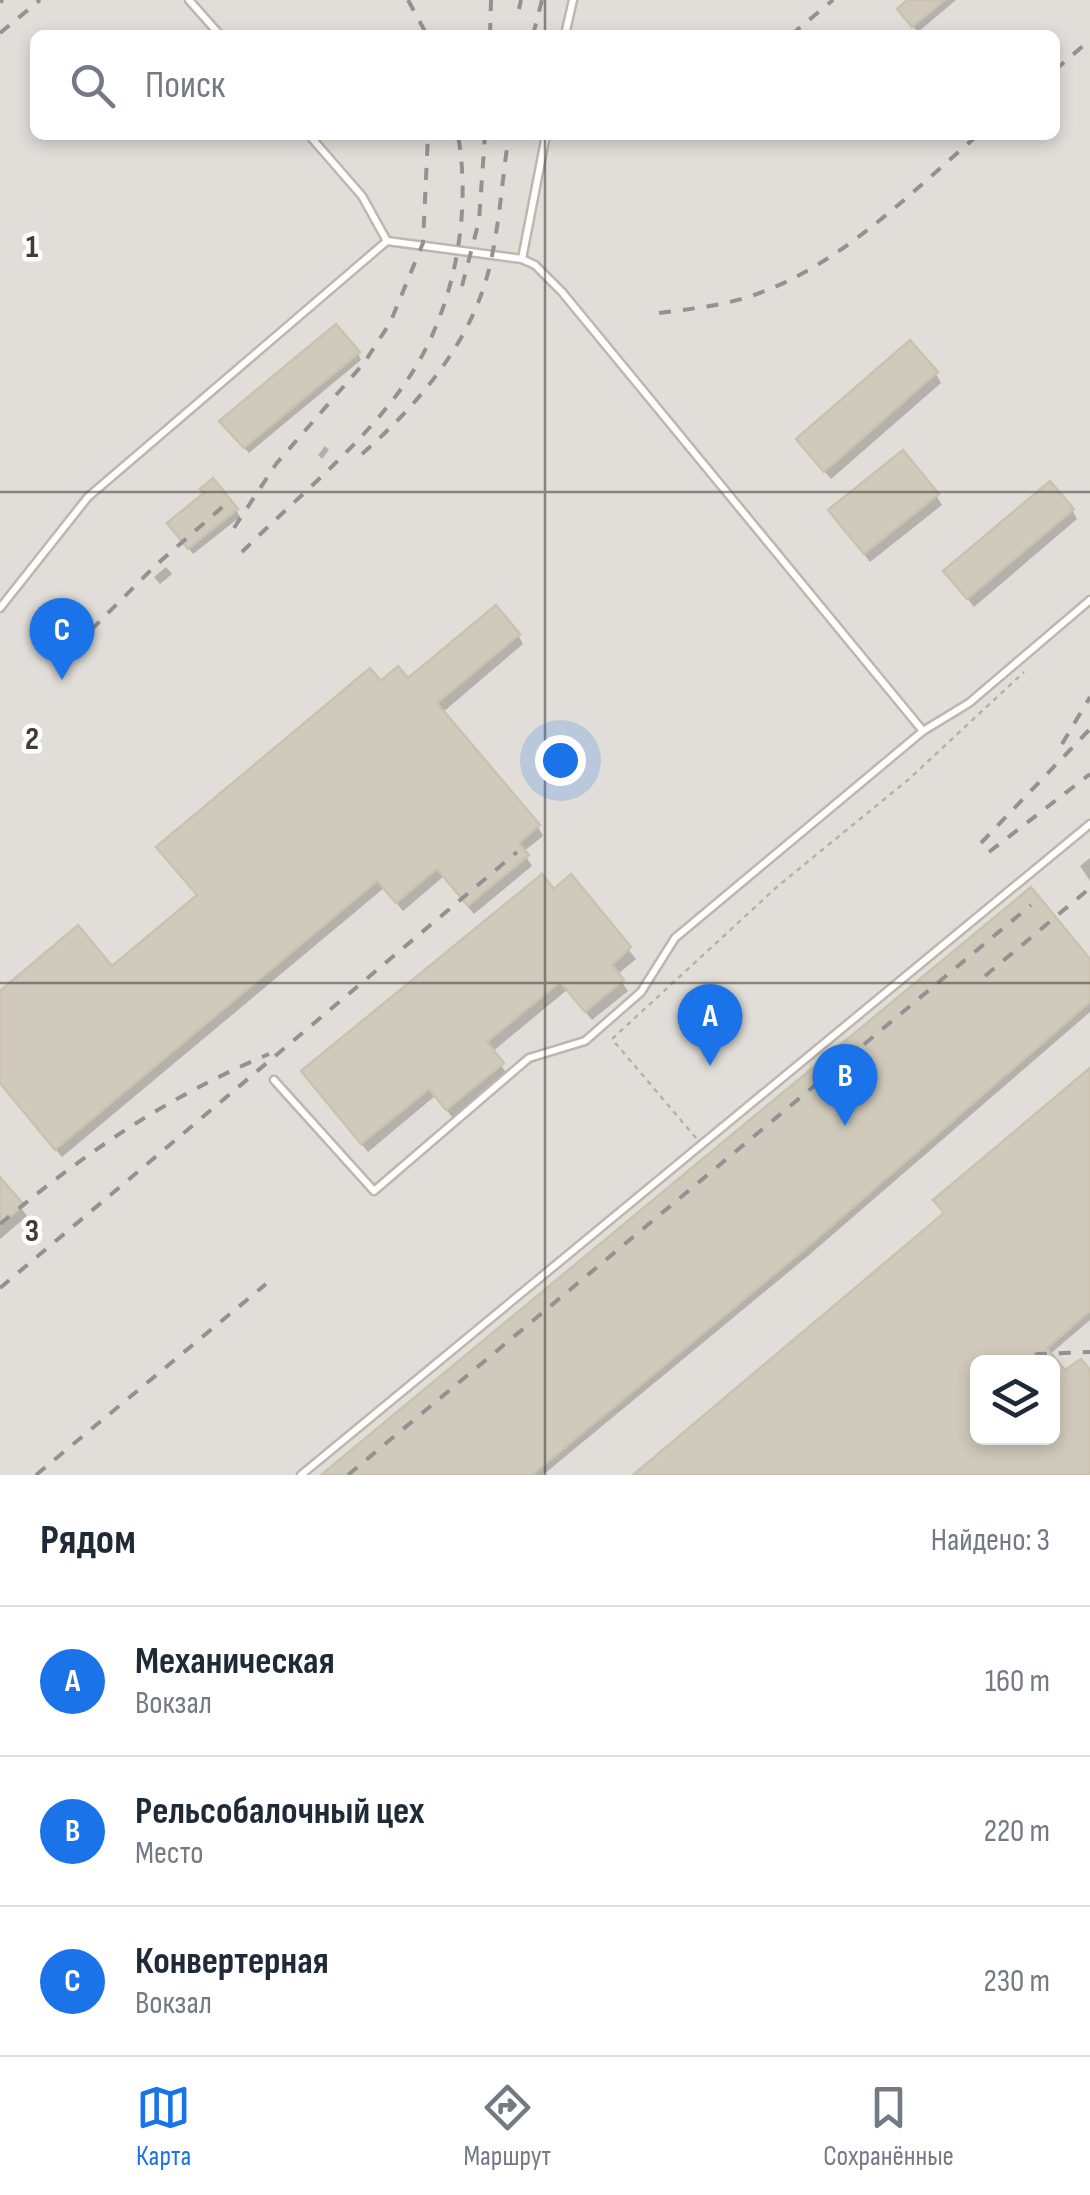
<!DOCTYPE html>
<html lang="ru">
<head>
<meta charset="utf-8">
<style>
	body { margin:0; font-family:"Sofia Sans Condensed",sans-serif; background:#f6f6f7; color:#1f2937 }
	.controls { position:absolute; right:30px; bottom:30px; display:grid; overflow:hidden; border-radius:15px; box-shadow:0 5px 15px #0003 }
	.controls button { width:90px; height:90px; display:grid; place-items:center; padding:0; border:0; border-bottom:2px solid #e0e1e3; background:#fff; color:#1f2937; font:50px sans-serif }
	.you { position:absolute; left:560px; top:760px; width:35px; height:35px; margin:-25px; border:8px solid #fff; border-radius:50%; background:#1a73e8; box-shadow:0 0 0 15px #1a73e833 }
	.badge { display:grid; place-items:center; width:65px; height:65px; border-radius:50%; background:#1a73e8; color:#fff; font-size:32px; font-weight:700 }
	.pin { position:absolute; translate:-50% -82px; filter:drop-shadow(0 2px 5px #0008) }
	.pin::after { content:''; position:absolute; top:52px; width:35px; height:30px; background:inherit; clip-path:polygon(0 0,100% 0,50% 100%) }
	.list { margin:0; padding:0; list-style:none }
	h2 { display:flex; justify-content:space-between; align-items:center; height:130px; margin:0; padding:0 40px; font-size:42px }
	h2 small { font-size:32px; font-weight:400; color:#747a83 }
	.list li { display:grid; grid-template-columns:65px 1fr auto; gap:30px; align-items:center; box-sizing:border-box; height:150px; padding:0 40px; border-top:2px solid #e0e1e3 }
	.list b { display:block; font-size:38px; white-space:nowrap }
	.list p { margin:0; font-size:32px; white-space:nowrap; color:#747a83 }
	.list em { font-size:32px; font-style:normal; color:#747a83 }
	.icon { flex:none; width:55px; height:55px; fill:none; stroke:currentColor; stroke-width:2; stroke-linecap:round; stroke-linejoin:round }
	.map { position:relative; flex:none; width:1090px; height:1475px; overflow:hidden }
	.search { position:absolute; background:#fff; box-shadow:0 5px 15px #0003; left:30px; right:30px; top:30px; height:110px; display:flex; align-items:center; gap:25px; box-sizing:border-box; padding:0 35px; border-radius:15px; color:#747a83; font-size:38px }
	.sheet { height:580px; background:#fff }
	nav { display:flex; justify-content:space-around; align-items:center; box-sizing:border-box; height:140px; border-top:2px solid #e0e1e3; background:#fff; font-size:28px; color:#747a83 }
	nav a { display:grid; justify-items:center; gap:5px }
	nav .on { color:#1a73e8 }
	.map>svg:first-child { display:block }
</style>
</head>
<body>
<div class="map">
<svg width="1090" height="1475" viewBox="0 0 1090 1475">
	<rect width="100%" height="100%" fill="#efede4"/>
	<path fill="#e1ded9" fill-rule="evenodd" d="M0 0H1090V1475H0ZM35 35H1055V135H35ZM978 1362H1052V1438H978Z"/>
	<g fill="#0003" fill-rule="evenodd">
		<path d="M911 0H956L918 32 904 16Z"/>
		<path d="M358 353 361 360 249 453 226 428Z"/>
		<path d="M936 374 941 383 831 479 799 440Z"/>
		<path d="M325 446 329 450 322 459 318 455Z"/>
		<path d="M936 495 942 505 870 562 837 520Z"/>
		<path d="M236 510 240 517 193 554 174 530Z"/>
		<path d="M1072 510 1077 519 974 607 946 572Z"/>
		<path d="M166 567 172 574 160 584 154 577Z"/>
		<path d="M518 635 523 644 442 713 538 827 543 836 523 852 532 866 474 914 443 877 403 911 384 888 62 1157 0 1083V994L112 969 198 897 165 857 380 685 408 681Z"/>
		<path d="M1090 858V881L1080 866Z"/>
		<path d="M571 878 636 959 617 975 628 991 592 1020 567 990 492 1052 507 1074 453 1118 435 1096 368 1152 310 1081Z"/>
		<path d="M1090 963V1012L808 1256 543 1475H325Z"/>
		<path d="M1090 1071V1320L1049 1355 1064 1374H1090V1475H638L946 1214ZM978 1362H1052V1438H978Z"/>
		<path d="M0 1180 27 1216 0 1239Z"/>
	</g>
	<g fill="#cfcabb" stroke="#c9c2af" stroke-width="2.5" fill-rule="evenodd">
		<path d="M907 0H945L912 27 897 9Z"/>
		<path d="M336 324 360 352 244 448 219 421Z"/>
		<path d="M910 340 938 372 824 472 796 439Z"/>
		<path d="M903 450 939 494 864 554 828 510Z"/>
		<path d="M213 478 238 509 188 549 167 523 204 493 200 489Z"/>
		<path d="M1050 481 1074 509 967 599 943 571Z"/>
		<path d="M496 605 520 634 437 703 540 825 519 843 529 855 468 906 437 869 396 903 377 881 55 1150 0 1083V991L78 925 112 966 197 895 156 847 370 668 381 681 398 666 408 678Z"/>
		<path d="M542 874 554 889 571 874 631 947 612 965 624 980 585 1012 560 982 487 1042 504 1063 446 1110 429 1089 361 1144 301 1071Z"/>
		<path d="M1031 887 1090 959V1002L805 1249 532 1475H321Z"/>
		<path d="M1090 1068V1311L1047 1348 1065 1370 1081 1359 1090 1370V1475H633L944 1213 933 1200ZM978 1362H1052V1438H978Z"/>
		<path d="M0 1177 24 1205 0 1225Z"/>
	</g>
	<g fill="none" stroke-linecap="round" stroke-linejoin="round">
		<defs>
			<g id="lane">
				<path d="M189 0 220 35"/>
				<path d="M565 35 573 0"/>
				<path d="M309 135 362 196 387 241"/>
				<path d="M522 259 535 265 562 292 923 731"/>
				<path d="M0 608 88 497 387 241 522 259 546 135"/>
				<path d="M274 1080 374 1191 529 1058 585 1041 641 992 675 938 923 731 969 703 1090 600"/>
				<path d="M301 1475 1090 824"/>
			</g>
		</defs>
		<use href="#lane" stroke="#bcb8ab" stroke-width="11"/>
		<path stroke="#b9b29b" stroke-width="2.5" stroke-dasharray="5 5" stroke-linecap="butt" d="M696 1138 612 1039 778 886 909 779 1024 672"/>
		<use href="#lane" stroke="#fff" stroke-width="6"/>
		<g stroke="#929292" stroke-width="4" stroke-dasharray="12 12" stroke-linecap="butt">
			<path d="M408 0 427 35"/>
			<path d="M0 2 3 0"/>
			<path d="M519 9 521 0"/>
			<path d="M0 33 40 0"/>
			<path d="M490 35 491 0"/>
			<path d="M533 35 542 0"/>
			<path d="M791 35 833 0"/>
			<path d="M1055 70 1090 40"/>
			<path d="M462 286 479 221 485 135"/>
			<path d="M659 313C690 309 721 306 751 296 839 267 909 194 978 135"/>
			<path d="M362 454C419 404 473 340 490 265 500 222 502 178 509 135"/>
			<path d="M234 528 276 464 364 363 390 323 423 243 428 135"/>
			<path d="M242 552C297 497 364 444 408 379 454 311 472 215 458 135"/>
			<path d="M57 664 156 565 227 503"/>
			<path d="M1062 744 1090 697"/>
			<path d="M981 843 1090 729"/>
			<path d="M989 852 1090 774"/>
			<path d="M985 976 1090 888"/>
			<path d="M0 1224C86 1152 165 1098 269 1054"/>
			<path d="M0 1288 517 852"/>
			<path d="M1012 1362 1038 1354 1090 1352"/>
			<path d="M36 1475 266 1284"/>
			<path d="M348 1475 1031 905"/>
		</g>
	</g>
	<path fill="none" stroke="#403d34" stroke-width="2.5" stroke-opacity="0.55" d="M545 0V35M545 135V1475M0 492H1090M0 983H1090"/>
	<g font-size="32" text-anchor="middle" font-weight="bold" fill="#403d34" stroke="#fff" stroke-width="9" stroke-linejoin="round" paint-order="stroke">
		<text x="32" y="257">1</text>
		<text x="32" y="749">2</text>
		<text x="32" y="1241">3</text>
	</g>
</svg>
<div class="controls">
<button><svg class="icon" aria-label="layers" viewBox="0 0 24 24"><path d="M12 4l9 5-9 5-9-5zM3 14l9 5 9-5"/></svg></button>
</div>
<div class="you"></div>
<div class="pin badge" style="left:710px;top:1066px">A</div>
<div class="pin badge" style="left:845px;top:1126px">B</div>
<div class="pin badge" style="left:62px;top:680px">C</div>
<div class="search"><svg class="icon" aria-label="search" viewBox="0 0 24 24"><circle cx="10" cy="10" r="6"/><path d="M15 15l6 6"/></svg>Поиск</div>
</div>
<section class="sheet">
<h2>Рядом<small>Найдено: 3</small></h2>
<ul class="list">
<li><span class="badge">A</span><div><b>Механическая</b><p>Вокзал</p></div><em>160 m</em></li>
<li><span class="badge">B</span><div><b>Рельсобалочный цех</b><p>Место</p></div><em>220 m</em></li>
<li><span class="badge">C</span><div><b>Конвертерная</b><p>Вокзал</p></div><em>230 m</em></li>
</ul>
</section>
<nav>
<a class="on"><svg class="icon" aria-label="map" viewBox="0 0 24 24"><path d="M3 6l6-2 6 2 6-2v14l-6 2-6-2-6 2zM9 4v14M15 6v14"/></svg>Карта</a>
<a><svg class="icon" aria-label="directions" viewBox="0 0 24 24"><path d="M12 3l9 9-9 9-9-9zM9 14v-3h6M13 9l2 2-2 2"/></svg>Маршрут</a>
<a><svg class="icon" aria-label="saved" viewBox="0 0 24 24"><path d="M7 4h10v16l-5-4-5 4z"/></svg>Сохранённые</a>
</nav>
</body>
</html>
